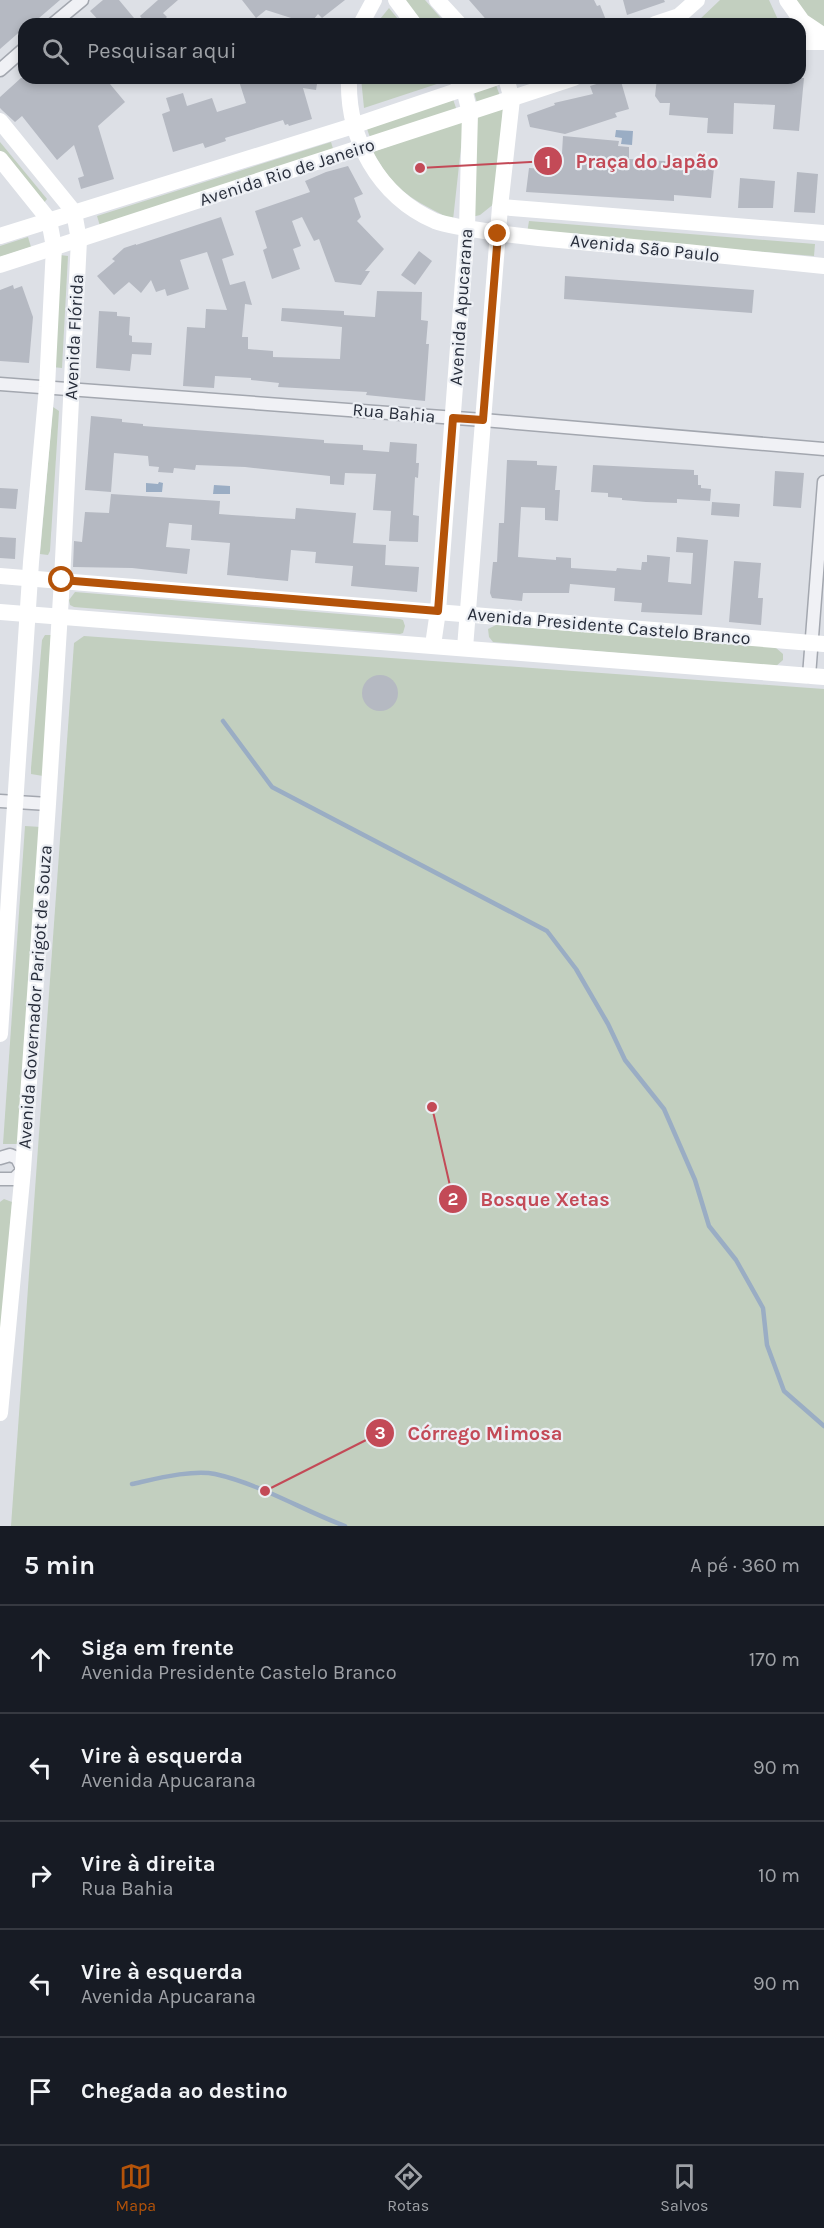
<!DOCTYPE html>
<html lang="pt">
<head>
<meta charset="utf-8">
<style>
	body { margin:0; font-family:Karla,sans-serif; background:#242831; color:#f1f3f6 }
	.stop { position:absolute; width:18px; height:18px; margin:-14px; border:4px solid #b45309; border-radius:50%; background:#fff }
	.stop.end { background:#b45309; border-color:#fff; box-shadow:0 2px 6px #0008 }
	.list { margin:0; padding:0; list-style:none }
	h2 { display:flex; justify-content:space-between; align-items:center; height:78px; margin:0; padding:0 24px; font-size:26px }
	h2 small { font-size:20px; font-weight:400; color:#9ea1a6 }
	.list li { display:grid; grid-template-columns:39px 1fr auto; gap:18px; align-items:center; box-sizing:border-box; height:108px; padding:0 24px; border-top:2px solid #363941 }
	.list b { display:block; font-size:22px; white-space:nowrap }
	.list p { margin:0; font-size:20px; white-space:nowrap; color:#9ea1a6 }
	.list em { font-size:20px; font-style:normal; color:#9ea1a6 }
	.icon { flex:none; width:33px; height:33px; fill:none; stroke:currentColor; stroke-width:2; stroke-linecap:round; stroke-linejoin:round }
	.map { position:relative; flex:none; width:824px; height:1526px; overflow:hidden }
	.search { position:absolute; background:#171b24; box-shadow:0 3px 9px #0003; left:18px; right:18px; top:18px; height:66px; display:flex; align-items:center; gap:15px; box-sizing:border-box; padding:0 21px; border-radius:18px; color:#9ea1a6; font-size:22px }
	.sheet { height:618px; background:#171b24 }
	nav { display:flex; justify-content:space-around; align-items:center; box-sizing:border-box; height:84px; border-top:2px solid #363941; background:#171b24; font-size:16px; color:#9ea1a6 }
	nav a { display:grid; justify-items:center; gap:3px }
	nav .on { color:#b45309 }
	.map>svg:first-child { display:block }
</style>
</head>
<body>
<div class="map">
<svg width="824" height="1526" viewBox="0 0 824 1526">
	<rect width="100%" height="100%" fill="#dde0e6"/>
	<g fill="#c2cfbf">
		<path d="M401 0H425L446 24H419Z"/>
		<path d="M720 0H769L780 24H698L699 20Z"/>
		<path d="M794 0H824V29L810 20Z"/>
		<path d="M389 8 402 24H376Z"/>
		<path d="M361 78H447L449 80 364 108Z"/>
		<path d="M496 85 500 96 477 103 474 92Z"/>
		<path d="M453 99 457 111 371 140 367 129Z"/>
		<path d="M503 109 495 203 480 215 464 219 474 118Z"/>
		<path d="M464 120 453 220C413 200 395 192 373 152Z"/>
		<path d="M0 142 47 199 43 204 0 157Z"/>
		<path d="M331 142 334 152 100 226 97 216Z"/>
		<path d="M529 221 815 244 814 256 527 233Z"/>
		<path d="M28 237 31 247 0 257V246Z"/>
		<path d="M60 255 68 256 62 368 52 367Z"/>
		<path d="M53 407 59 411 50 551 48 555 40 554Z"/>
		<path d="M75 592 400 619 403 620 405 626 403 633 400 634 74 607 70 605 69 600Z"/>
		<path d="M496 625 775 647 783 654V660L775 667 493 642 489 637 488 629Z"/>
		<path d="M45 635H51L43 776 31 774V768L42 640Z"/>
		<path d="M84 636 824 689V1526H11L74 643Z"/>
		<path d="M25 826 41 827 18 1144H3Z"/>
		<path d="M4 1199 12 1202 0 1365V1202Z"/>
	</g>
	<g fill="#9aadc4">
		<path d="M616 130 633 131 632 145 621 144 622 138 615 137Z"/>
		<path d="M159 482 163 483 162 492H146V483L158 484Z"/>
		<path d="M214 485 230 486V494H213Z"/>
	</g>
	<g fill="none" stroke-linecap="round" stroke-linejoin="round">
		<g stroke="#9aadc4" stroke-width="4.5">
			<path d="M223 721 272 787 547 931 576 969 608 1024 625 1060 664 1109 695 1180 709 1226 736 1260 763 1308 767 1345 784 1391 824 1426"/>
			<path d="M132 1484C155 1479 193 1469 215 1474 260 1484 302 1510 345 1526"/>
		</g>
	</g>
	<g fill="#b5b9c2">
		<path d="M0 0H60L32 24H24V28L0 49Z"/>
		<path d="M103 0H119L139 24H102L90 11Z"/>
		<path d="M158 0H178L163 13 167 17 159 24H146L140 16Z"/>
		<path d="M242 0H345L322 18 318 14 310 24 266 10 256 18Z"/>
		<path d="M469 0H594L597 6 600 5 606 20 593 24H490Z"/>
		<path d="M623 0H664L665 2 627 15Z"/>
		<path d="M21 78H105L125 102 98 126 114 179 81 189 78 178 84 176 74 145 57 160 22 116 15 122 3 111 0 108V97Z"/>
		<path d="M238 78H318L316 90 303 88 312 119 289 126 288 124 285 125 283 120 225 138 226 141 205 148 203 143 173 152 162 114 170 111 166 98 183 93 187 106 212 98 217 112 246 103Z"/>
		<path d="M616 78H620L629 109 615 113 617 117 565 134 530 127 527 115 555 105 554 103 593 94 590 86Z"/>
		<path d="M657 78H682V81L715 83V78H804L799 131 773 129 775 105 734 103 733 134 707 133 708 118 669 115 670 103H660L655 96Z"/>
		<path d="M563 136 619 141 618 146 629 147V159L699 163V167L714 168 711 198 674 195V201L526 192 529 168 561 170Z"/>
		<path d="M348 166 363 194 354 198 361 217 357 221 384 249 365 271H370L361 285 335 282 319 239 314 241 302 217 292 221 301 246 293 249 300 269 272 279 263 250 267 248 255 211 310 192 305 181 326 172Z"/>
		<path d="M797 172 818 174 815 213 794 212Z"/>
		<path d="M740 178 775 181 773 208H738Z"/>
		<path d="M221 217 234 255 222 259 230 285 245 281 252 305 245 304 242 337H248V349L273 351V357L340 359 342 327 281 321 282 308 344 311V315L375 317 377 291 422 292 421 320 428 321 426 344H429L425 401 366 395 367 392 278 387 279 383 251 380V378L215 376 214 388 183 386 187 327 205 328 206 309 227 310 207 252 180 260 189 289 167 296 165 289 156 292 151 280 141 293 129 282 114 295 97 276 115 261 112 259 124 248 136 244V245Z"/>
		<path d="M419 251 432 261 415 285 401 275Z"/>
		<path d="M565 276 754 290 752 313 564 299Z"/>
		<path d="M13 285 14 289 22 286 33 317 29 363 0 361V290Z"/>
		<path d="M99 311 117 312V316L130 317 129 335 132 336V342L152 343 151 355 132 354 130 371 96 368Z"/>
		<path d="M91 416 122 419V422L143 424V426L324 440V443L363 445V450L389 452 390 442 417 444 416 463H419L418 478 415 477 413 515 419 516 418 542 389 541 391 511 373 510 376 474 345 473 344 485 330 484V476L245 467 196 465 195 470 174 468 173 473 158 472 159 467 149 466 148 456 114 453 111 492 85 490Z"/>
		<path d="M507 460 537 461V465L557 466 555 490H560L558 521 545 520V508L521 507 518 557 556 560V557L571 558V568L616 571 617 568 641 570 642 562H647V555L670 557 668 582 691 584 693 553 676 552 677 537 708 540 702 615 641 612 642 603 614 601 615 588 570 584 569 593H523L522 601 492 598 490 593 493 562H497L499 523H504Z"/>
		<path d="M593 465 694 470V475H698V485H701V488L711 489 710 501 677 499V503L646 502 622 500V498L608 497V493L591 492Z"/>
		<path d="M775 471 804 473 801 508 773 506Z"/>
		<path d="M0 488 18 489 16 509 0 508Z"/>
		<path d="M111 494 220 501 219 514 232 515 295 519 296 508 356 513 353 543 386 545 385 565 419 567 417 592 351 586 353 566 315 563 316 552 291 550 288 581 227 575 230 543 191 540 192 525 169 523 166 547 190 549 187 574 132 568 73 567 74 541 82 542 85 512 109 513Z"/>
		<path d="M712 502 740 504 739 517 711 515Z"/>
		<path d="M0 537 16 538 15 559 0 558Z"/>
		<path d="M734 561 761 563 758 598H763L761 625 729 622Z"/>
		<circle cx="380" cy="693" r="18"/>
	</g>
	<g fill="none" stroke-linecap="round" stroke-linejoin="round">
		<defs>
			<g id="street">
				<path d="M53 24 82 0"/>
				<path d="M0 70 24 49"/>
				<path d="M0 384 483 420 824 449"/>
				<path d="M809 676 824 482"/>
				<path d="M0 801 48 804"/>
				<path d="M0 1158 10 1155 17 1158 23 1170 14 1179H0"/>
			</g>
		</defs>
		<use href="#street" stroke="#a3a7af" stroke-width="15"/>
		<use href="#street" stroke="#f0f1f5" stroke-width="12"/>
		<g stroke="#fff" stroke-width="16">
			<path d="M396 0 414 24"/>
			<path d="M437 0 459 24"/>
			<path d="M787 0 802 21 824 36"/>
			<path d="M361 24 374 0"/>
			<path d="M655 24 679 16 697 0"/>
			<path d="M800 42H824"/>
			<path d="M349 78C347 138 378 196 435 221 445 225 456 226 466 228 501 234 535 238 570 241 655 249 739 257 824 266"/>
			<path d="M0 121 74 212 79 240 62 580 48 804 23 1170 0 1413"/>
			<path d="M0 159 49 220 54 247 47 387 31 562 0 1034"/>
			<path d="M500 207 824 233"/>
			<path d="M0 236 353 126 495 78"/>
			<path d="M0 265 574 78"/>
			<path d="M0 576 824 644"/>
			<path d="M0 612 824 677"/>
			<path d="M433 645 438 611 467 228 470 113 464 89 456 78"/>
			<path d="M465 648 500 207 512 99 506 78"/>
		</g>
	</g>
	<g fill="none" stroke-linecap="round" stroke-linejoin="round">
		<path stroke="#b45309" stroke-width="8" d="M62 580 438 611 453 418 483 420 498 234"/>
	</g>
	<g text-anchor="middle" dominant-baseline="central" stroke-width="4.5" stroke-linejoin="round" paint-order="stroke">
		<g font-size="18" fill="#282e3b" stroke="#eceff4">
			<text transform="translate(287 172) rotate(-18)">Avenida Rio de Janeiro</text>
			<text transform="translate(645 248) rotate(6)">Avenida São Paulo</text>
			<text transform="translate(461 307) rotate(-86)">Avenida Apucarana</text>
			<text transform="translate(74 337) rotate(-87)">Avenida Flórida</text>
			<text transform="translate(394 413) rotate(5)">Rua Bahia</text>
			<text transform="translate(609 626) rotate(5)">Avenida Presidente Castelo Branco</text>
			<text transform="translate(35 997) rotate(-86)">Avenida Governador Parigot de Souza</text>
		</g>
	</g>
	<path fill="none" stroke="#c34a57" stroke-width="2" d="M420 168L548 161M432 1107L453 1199M265 1491L380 1433"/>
	<g fill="#c34a57" stroke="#eceff4" stroke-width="2">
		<circle cx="420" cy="168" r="6"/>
		<circle cx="432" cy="1107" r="6"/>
		<circle cx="265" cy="1491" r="6"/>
		<circle cx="548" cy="161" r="15"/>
		<circle cx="453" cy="1199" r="15"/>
		<circle cx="380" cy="1433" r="15"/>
	</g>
	<g font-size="18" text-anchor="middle" font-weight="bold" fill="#fff">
		<text x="548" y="168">1</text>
		<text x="453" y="1205">2</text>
		<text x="380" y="1439">3</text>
	</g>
	<g font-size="20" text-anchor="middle" font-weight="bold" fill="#c34a57" stroke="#eceff4" stroke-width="4.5" stroke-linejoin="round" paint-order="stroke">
		<text x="647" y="168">Praça do Japão</text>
		<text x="545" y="1206">Bosque Xetas</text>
		<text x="485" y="1440">Córrego Mimosa</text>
	</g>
</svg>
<div class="stop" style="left:62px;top:580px"></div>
<div class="stop end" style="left:498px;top:234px"></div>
<div class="search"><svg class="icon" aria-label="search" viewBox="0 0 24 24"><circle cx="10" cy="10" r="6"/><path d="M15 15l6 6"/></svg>Pesquisar aqui</div>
</div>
<section class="sheet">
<h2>5 min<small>A pé · 360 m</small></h2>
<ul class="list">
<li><svg class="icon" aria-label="ahead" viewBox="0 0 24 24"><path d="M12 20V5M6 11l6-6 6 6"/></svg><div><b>Siga em frente</b><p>Avenida Presidente Castelo Branco</p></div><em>170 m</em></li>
<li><svg class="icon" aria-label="left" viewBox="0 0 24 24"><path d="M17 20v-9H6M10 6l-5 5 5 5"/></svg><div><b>Vire à esquerda</b><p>Avenida Apucarana</p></div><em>90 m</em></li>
<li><svg class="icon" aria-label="right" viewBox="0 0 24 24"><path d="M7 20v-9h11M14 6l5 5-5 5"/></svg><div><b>Vire à direita</b><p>Rua Bahia</p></div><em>10 m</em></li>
<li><svg class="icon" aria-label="left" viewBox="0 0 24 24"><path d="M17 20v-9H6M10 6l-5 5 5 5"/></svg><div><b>Vire à esquerda</b><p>Avenida Apucarana</p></div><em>90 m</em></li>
<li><svg class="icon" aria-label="arrive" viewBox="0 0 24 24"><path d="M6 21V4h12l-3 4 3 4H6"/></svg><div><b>Chegada ao destino</b></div></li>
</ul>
</section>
<nav>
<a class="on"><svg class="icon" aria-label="map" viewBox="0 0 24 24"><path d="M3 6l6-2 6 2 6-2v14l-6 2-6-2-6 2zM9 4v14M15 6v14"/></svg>Mapa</a>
<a><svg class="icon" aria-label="directions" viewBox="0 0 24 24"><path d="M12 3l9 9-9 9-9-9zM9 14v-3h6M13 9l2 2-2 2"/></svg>Rotas</a>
<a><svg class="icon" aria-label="saved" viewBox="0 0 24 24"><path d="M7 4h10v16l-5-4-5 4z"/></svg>Salvos</a>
</nav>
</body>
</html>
